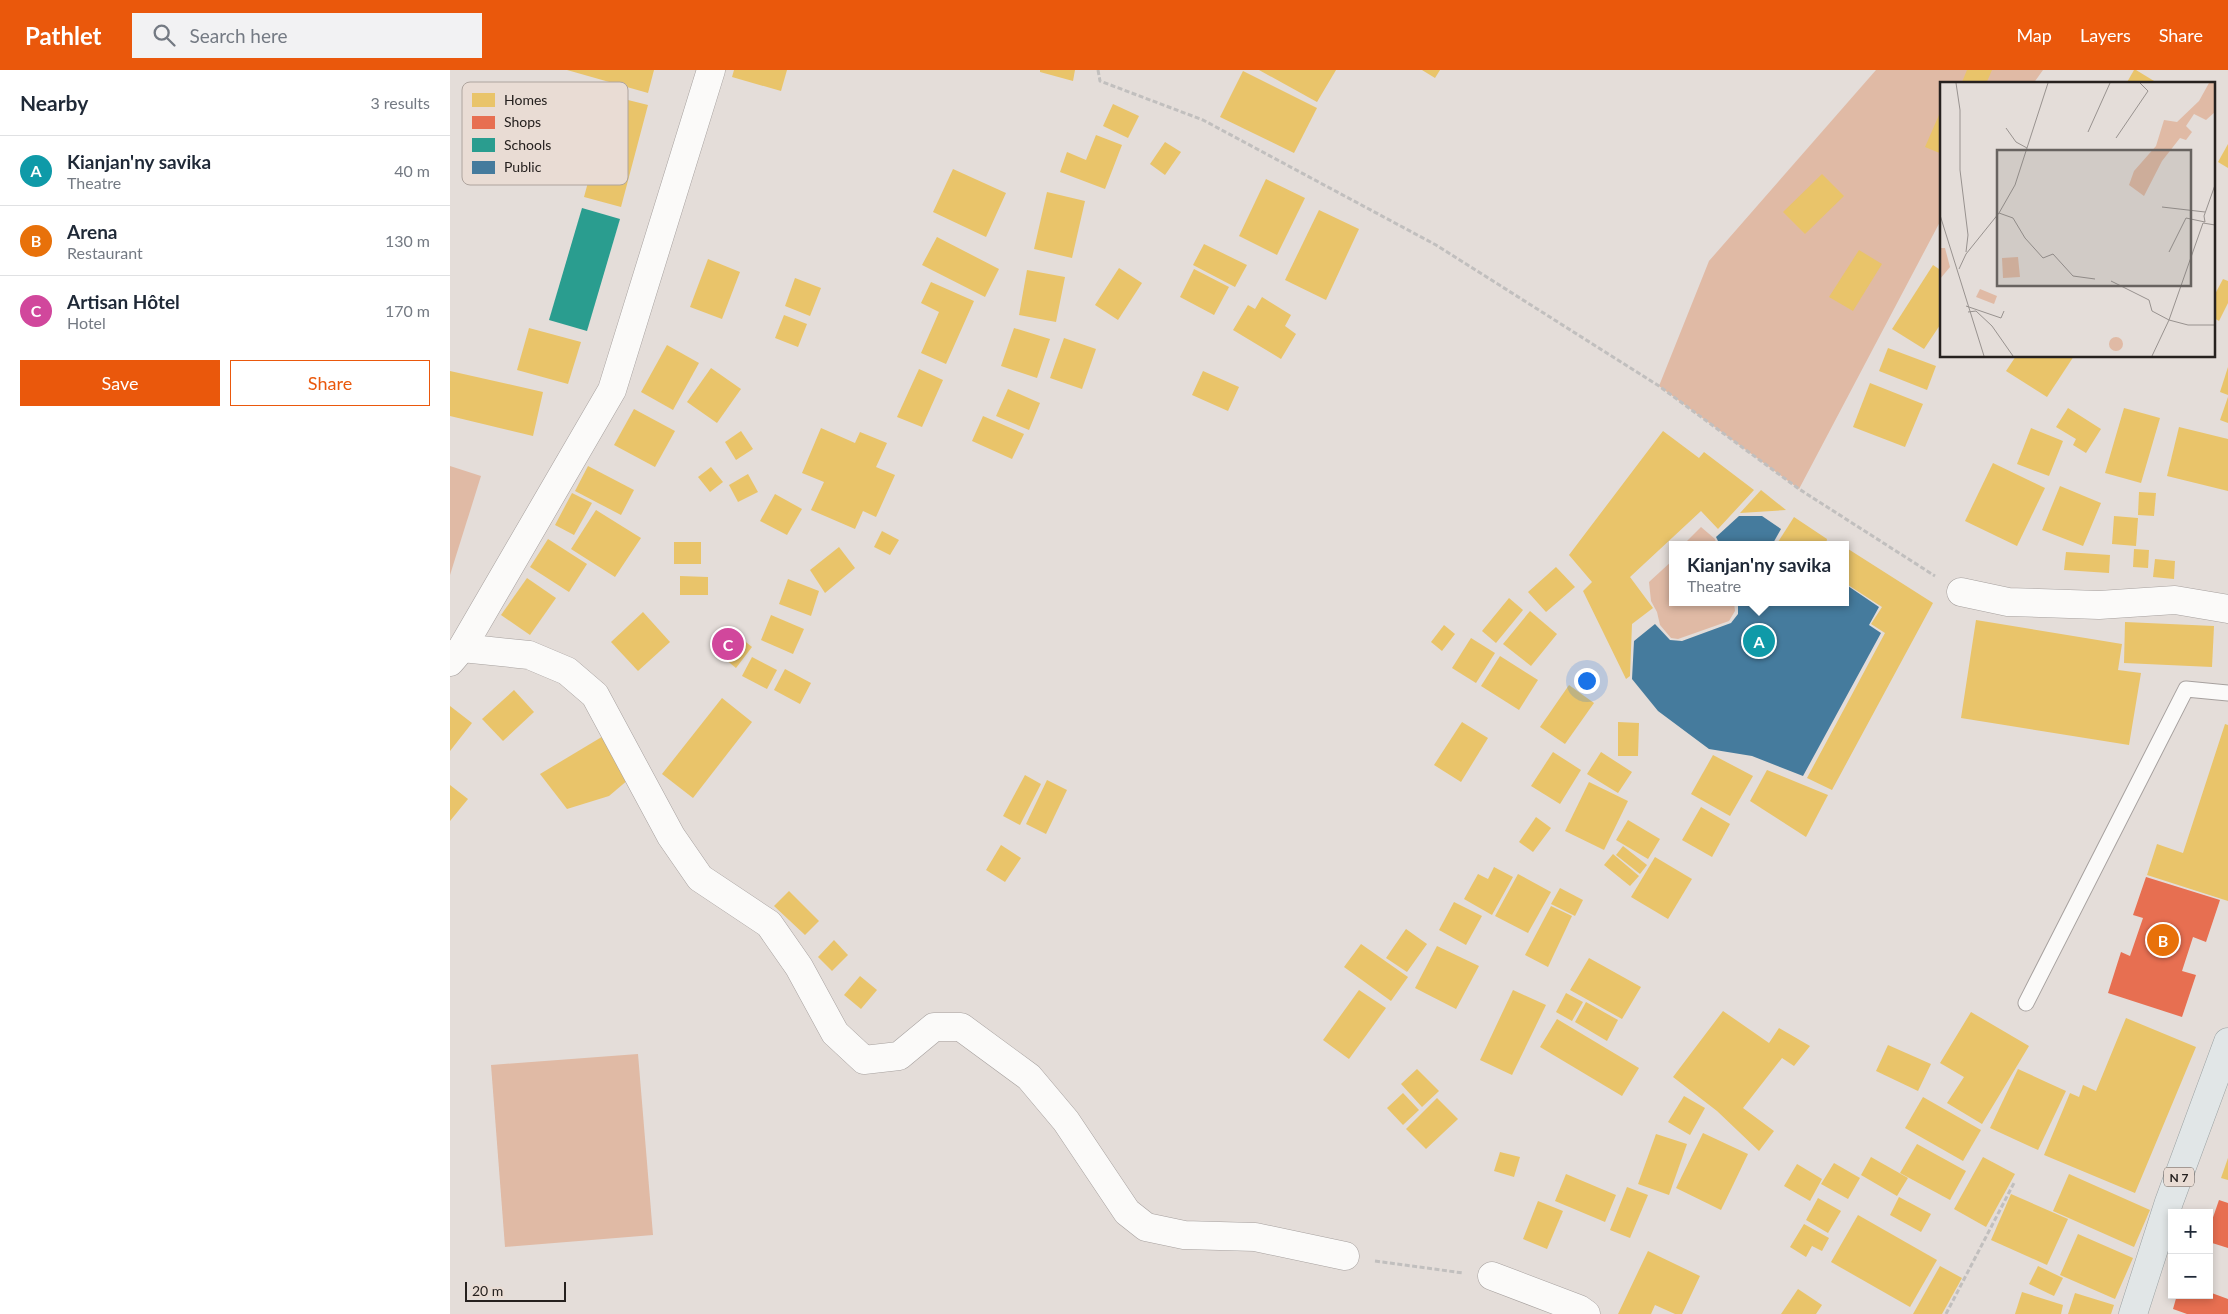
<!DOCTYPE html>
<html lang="en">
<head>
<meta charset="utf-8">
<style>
	body { margin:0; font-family:Lato,sans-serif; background:#f2f2f3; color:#1f2937 }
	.controls { position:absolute; right:15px; bottom:15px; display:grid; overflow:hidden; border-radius:0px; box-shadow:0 2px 8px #0003 }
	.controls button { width:45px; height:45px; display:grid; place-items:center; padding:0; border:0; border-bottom:1px solid #e0e1e3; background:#fff; color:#1f2937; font:25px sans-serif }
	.scale { position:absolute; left:15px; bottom:12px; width:101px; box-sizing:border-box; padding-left:5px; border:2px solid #26211f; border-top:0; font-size:14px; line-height:18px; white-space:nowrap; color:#26211f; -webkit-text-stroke:4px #e9dcd4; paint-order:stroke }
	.you { position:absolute; left:1136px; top:610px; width:18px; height:18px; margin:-12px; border:4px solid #fff; border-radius:50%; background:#1a73e8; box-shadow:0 0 0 8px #1a73e833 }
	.badge { display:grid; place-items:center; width:32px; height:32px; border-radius:50%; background:#ea580c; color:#fff; font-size:16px; font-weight:700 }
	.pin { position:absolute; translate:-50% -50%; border:2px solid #fff; box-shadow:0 1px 5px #0006 }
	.popup { position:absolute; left:1219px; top:471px; width:180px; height:65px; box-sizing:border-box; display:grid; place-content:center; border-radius:0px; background:#fff; filter:drop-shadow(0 1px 4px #0005); font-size:16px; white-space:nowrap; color:#747a83 }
	.popup b { font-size:19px; color:#1f2937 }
	.popup::after { content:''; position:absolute; left:50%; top:100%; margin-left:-10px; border:10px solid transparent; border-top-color:#fff }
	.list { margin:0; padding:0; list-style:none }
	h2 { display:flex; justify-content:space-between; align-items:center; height:65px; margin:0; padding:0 20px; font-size:21px }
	h2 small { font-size:16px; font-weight:400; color:#747a83 }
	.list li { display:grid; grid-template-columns:32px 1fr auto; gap:15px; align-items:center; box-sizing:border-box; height:70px; padding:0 20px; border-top:1px solid #e0e1e3 }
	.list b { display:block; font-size:19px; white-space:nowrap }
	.list p { margin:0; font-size:16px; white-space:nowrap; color:#747a83 }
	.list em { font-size:16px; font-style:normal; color:#747a83 }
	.actions { display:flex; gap:10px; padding:15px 20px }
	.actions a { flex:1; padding:11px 0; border:1px solid #ea580c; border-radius:0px; text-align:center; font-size:18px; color:#ea580c }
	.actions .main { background:#ea580c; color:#fff }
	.icon { flex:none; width:28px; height:28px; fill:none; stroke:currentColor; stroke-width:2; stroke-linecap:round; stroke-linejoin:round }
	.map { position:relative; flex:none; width:1778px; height:1244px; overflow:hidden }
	header { display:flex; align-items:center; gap:30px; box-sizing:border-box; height:70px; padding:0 25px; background:#ea580c; color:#fff }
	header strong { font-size:24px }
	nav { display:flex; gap:28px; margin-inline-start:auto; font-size:18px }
	.search { width:350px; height:45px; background:#f2f2f3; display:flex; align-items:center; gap:12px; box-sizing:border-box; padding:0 18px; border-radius:0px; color:#747a83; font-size:19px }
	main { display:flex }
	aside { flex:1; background:#fff }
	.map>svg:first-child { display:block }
</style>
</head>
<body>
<header>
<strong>Pathlet</strong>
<div class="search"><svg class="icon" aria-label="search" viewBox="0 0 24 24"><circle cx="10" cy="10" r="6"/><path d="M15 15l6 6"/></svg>Search here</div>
<nav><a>Map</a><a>Layers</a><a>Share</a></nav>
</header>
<main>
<aside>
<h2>Nearby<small>3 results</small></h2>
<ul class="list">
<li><span class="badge" style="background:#0f9aa8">A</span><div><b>Kianjan'ny savika</b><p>Theatre</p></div><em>40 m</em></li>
<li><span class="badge" style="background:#e8710a">B</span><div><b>Arena</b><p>Restaurant</p></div><em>130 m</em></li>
<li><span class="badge" style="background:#d1479c">C</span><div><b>Artisan Hôtel</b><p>Hotel</p></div><em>170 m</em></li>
</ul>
<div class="actions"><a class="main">Save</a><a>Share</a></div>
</aside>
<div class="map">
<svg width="1778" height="1244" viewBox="0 0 1778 1244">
	<rect width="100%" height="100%" fill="#e4ddd9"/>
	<g fill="#e0baa5">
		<path d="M1426 0H1593L1583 14H1492V148L1349 419 1209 316 1259 191Z"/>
		<path d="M0 396 31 406 0 505Z"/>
		<path d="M1251 457 1265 469 1267 475H1233Z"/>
		<path d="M1223 490V532H1284L1285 541 1279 551 1228 569 1221 568 1210 555 1207 542 1201 531 1199 512Z"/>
		<path d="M188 984 203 1165 55 1177 41 995Z"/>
	</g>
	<g fill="#e9c46a">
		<path d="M117 0H204L198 23Z"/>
		<path d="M284 0H337L331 21 282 7Z"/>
		<path d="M590 0H625L623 11 590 2Z"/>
		<path d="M809 0H886L867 32Z"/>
		<path d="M972 0H990L985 8Z"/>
		<path d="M1517 0H1542L1536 14H1516L1512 12Z"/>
		<path d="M1684 0H1686L1709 14H1676Z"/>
		<path d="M793 1 867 38 844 83 770 47Z"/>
		<path d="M154 24 198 35 171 137 134 127 153 57 146 55Z"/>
		<path d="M663 34 689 46 678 68 653 56Z"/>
		<path d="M1492 38V84L1475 77Z"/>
		<path d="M646 65 672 75 655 119 610 102 617 82 636 90Z"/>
		<path d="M715 72 731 82 715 105 700 94Z"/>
		<path d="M1778 74V98L1768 92Z"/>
		<path d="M503 99 556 123 536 167 483 142Z"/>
		<path d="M1372 104 1394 126 1355 164 1333 142Z"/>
		<path d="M816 109 855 128 827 185 789 166Z"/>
		<path d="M597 122 635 131 622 188 584 179Z"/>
		<path d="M869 140 909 159 876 230 835 210Z"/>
		<path d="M487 167 549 199 535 227 472 195Z"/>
		<path d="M754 174 797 195 785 217 743 195Z"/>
		<path d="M1409 180 1432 194 1403 241 1379 227Z"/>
		<path d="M258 189 290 202 272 249 240 237Z"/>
		<path d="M1483 195 1492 201V252L1474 279 1442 259Z"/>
		<path d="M669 198 692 213 668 250 645 235Z"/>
		<path d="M744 199 779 217 764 245 730 227Z"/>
		<path d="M577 200 615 207 606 252 569 245Z"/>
		<path d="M345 208 371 218 360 246 335 236Z"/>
		<path d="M1773 209 1778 211V233L1769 251 1764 248V226Z"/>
		<path d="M481 212 524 231 496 294 471 283 489 242 471 233Z"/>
		<path d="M812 227 841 245 835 256 846 264 831 289 783 260 798 235 805 239Z"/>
		<path d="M334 245 357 254 348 277 325 268Z"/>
		<path d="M79 258 131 272 118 314 67 300Z"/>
		<path d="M564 258 600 269 587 308 551 296Z"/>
		<path d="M614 268 646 279 632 319 600 308Z"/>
		<path d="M217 275 249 293 223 340 191 322Z"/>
		<path d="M1438 278 1486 296 1477 320 1429 301Z"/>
		<path d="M1566 286H1624L1597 327 1556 301Z"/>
		<path d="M1778 297V325L1770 322Z"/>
		<path d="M261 298 291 319 267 353 237 332Z"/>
		<path d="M469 299 493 310 472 357 447 347Z"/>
		<path d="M0 301 93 322 83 366 0 346Z"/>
		<path d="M753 301 789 317 778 341 742 325Z"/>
		<path d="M1420 313 1473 334 1455 377 1403 357Z"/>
		<path d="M558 319 590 333 579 360 546 346Z"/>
		<path d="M1778 327V353L1770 350Z"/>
		<path d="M1618 338 1651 359 1636 383 1623 375 1626 369 1606 357Z"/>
		<path d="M1674 338 1710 348 1691 413 1655 403Z"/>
		<path d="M184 339 225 361 205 397 164 375Z"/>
		<path d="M533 346 574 364 562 389 522 371Z"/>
		<path d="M1729 357 1778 369V421L1717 406Z"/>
		<path d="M371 358 405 373 410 362 437 373 426 397 445 405 426 447 413 441 405 459 361 440 374 412 352 403Z"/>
		<path d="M1581 358 1613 371 1599 406 1567 394Z"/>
		<path d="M291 361 303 379 286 390 275 372Z"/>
		<path d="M1213 361 1249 388 1254 382 1304 420 1268 459 1251 441 1180 507 1203 538 1182 554 1180 606 1176 609 1133 521 1142 512 1119 485Z"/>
		<path d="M1543 393 1595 418 1567 476 1515 451Z"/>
		<path d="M138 396 184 420 171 445 125 421Z"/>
		<path d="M261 397 273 412 260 422 248 407Z"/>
		<path d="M298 404 308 422 288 432 279 415Z"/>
		<path d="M1610 416 1651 433 1633 476 1592 460Z"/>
		<path d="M1311 420 1336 440 1290 443Z"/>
		<path d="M1689 422 1706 423 1704 446 1688 445Z"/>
		<path d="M122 423 142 433 124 465 105 455Z"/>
		<path d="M325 424 352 439 337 465 310 451Z"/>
		<path d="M146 440 191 468 165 507 121 479Z"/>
		<path d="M1664 446 1688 448 1686 476 1662 474Z"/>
		<path d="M1344 447 1377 469 1376 475H1326Z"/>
		<path d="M432 461 449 470 440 485 424 477Z"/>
		<path d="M98 469 137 494 119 522 80 497Z"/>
		<rect x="224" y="472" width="27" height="22"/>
		<path d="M389 477 405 498 375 523 360 500Z"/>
		<path d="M1395 477 1483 533 1382 720 1357 708 1435 563 1421 554 1432 537 1395 513Z"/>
		<path d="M1684 479 1699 480 1698 498 1683 497Z"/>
		<path d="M1616 482 1660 485 1659 503 1614 500Z"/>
		<path d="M1705 489 1725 491 1724 509 1703 507Z"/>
		<path d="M1106 497 1125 517 1096 542 1078 522Z"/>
		<path d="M230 506 258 507V525H230Z"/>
		<path d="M77 508 106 528 80 565 51 545Z"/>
		<path d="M338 509 369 521 361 546 329 534Z"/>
		<path d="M1059 528 1073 540 1046 573 1032 561Z"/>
		<path d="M1080 541 1107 564 1081 596 1053 574Z"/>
		<path d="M193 542 220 572 188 601 161 572Z"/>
		<path d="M321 545 354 559 343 584 311 570Z"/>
		<path d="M1526 550 1672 574 1668 600 1691 603 1679 675 1511 648Z"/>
		<path d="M1675 552 1764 556 1762 597 1674 593Z"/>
		<path d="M994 555 1005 564 992 581 981 572Z"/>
		<path d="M286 564 302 577 286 598 269 584Z"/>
		<path d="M1021 568 1045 583 1026 613 1002 598Z"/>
		<path d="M1050 586 1088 610 1069 640 1031 616Z"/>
		<path d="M302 587 327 600 317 619 292 606Z"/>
		<path d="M335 599 361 613 350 634 324 620Z"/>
		<path d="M1119 615 1144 633 1115 674 1090 657Z"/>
		<path d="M64 620 84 642 53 671 32 649Z"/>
		<path d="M272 628 302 652 243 728 212 704Z"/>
		<path d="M0 636 22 653 0 681Z"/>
		<path d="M1012 652 1038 668 1011 712 984 695Z"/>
		<path d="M1168 652 1189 653 1188 686H1168Z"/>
		<path d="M1775 654 1778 655V831L1697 805 1707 774 1733 783Z"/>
		<path d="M160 662 185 704 159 726 117 739 90 704Z"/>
		<path d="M1103 682 1131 700 1110 734 1081 716Z"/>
		<path d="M1151 682 1182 702 1168 723 1137 704Z"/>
		<path d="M1263 685 1303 706 1280 746 1241 724Z"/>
		<path d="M1317 700 1378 725 1356 767 1300 731Z"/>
		<path d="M575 705 591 714 570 755 553 746Z"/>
		<path d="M597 710 617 720 596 764 576 754Z"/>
		<path d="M1139 712 1178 731 1154 780 1115 761Z"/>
		<path d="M0 715 18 729 0 751Z"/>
		<path d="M1251 737 1280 754 1262 787 1232 770Z"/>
		<path d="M1086 747 1101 758 1083 782 1069 772Z"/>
		<path d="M1178 750 1210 769 1198 789 1166 770Z"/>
		<path d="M551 775 571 788 555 812 536 800Z"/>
		<path d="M1173 776 1197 795 1190 804 1166 785Z"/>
		<path d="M1163 784 1189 806 1180 816 1154 795Z"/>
		<path d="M1205 787 1242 809 1218 849 1181 827Z"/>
		<path d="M1044 797 1063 807 1042 845 1014 829 1028 804 1038 809Z"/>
		<path d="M1068 804 1101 822 1078 863 1045 846Z"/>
		<path d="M1110 818 1133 830 1125 846 1101 834Z"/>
		<path d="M339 821 369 851 355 865 324 836Z"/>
		<path d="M1004 832 1032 846 1016 875 989 860Z"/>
		<path d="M1101 836 1122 846 1098 897 1075 885Z"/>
		<path d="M956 859 977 874 957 902 936 888Z"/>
		<path d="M384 870 398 885 382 901 368 887Z"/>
		<path d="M911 874 958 907 941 931 894 897Z"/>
		<path d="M987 876 1029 896 1006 939 965 918Z"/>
		<path d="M1139 888 1191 917 1172 949 1120 920Z"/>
		<path d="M410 906 427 920 411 939 394 925Z"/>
		<path d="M909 920 936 938 899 989 873 970Z"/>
		<path d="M1063 920 1096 935 1062 1005 1030 990Z"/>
		<path d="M1116 923 1133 932 1122 951 1106 942Z"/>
		<path d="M1136 932 1168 950 1157 971 1125 952Z"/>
		<path d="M1273 941 1319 973 1329 958 1360 976 1344 996 1332 988 1293 1038 1324 1061 1309 1081 1267 1041 1223 1007Z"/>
		<path d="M1521 942 1579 976 1532 1054 1497 1033 1514 1007 1490 993Z"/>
		<path d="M1676 948 1746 977 1685 1123 1594 1085 1620 1023 1629 1027 1633 1015 1646 1021Z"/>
		<path d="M1107 949 1189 998 1172 1026 1090 977Z"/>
		<path d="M1438 975 1481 994 1468 1021 1426 1001Z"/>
		<path d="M967 999 989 1021 972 1037 951 1014Z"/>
		<path d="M1568 999 1616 1021 1588 1080 1540 1058Z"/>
		<path d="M953 1023 969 1040 953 1055 937 1038Z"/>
		<path d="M1234 1026 1255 1038 1240 1065 1218 1052Z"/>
		<path d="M1473 1027 1531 1060 1513 1091 1455 1058Z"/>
		<path d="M987 1028 1008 1049 976 1079 956 1059Z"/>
		<path d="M1253 1063 1298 1084 1271 1140 1226 1118Z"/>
		<path d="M1206 1064 1237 1074 1219 1125 1188 1114Z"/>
		<path d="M1467 1074 1516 1101 1500 1130 1450 1103Z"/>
		<path d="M1050 1082 1070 1087 1064 1107 1044 1101Z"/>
		<path d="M1421 1087 1458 1108 1447 1126 1411 1105Z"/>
		<path d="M1533 1087 1565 1104 1536 1157 1504 1139Z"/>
		<path d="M1778 1088V1110L1771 1108Z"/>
		<path d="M1384 1093 1410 1108 1398 1129 1371 1114Z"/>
		<path d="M1347 1094 1372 1109 1360 1131 1334 1116Z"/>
		<path d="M1116 1104 1166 1125 1155 1152 1105 1131Z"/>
		<path d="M1619 1104 1700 1140 1684 1177 1603 1141Z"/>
		<path d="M1177 1117 1198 1125 1180 1168 1160 1160Z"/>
		<path d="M1561 1124 1618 1149 1597 1195 1541 1170Z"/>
		<path d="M1449 1127 1481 1144 1471 1162 1440 1145Z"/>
		<path d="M1368 1128 1391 1141 1378 1163 1356 1150Z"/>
		<path d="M1088 1131 1113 1141 1097 1179 1073 1169Z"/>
		<path d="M1408 1145 1487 1190 1460 1237 1381 1192Z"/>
		<path d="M1354 1154 1379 1168 1372 1181 1362 1176 1356 1187 1340 1177Z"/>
		<path d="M1628 1164 1683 1188 1665 1229 1610 1205Z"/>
		<path d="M1198 1181 1250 1206 1232 1244H1225L1205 1235 1201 1244H1168Z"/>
		<path d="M1490 1196 1512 1208 1492 1244H1463Z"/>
		<path d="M1588 1196 1613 1208 1604 1226 1579 1214Z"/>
		<path d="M1348 1219 1372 1235 1366 1244H1331Z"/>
		<path d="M1572 1222 1613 1235 1611 1244H1565Z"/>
		<path d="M1625 1223 1664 1235 1661 1244H1618Z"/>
	</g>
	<g fill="#e76f51">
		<path d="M1696 807 1770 830 1756 872 1743 867 1732 901 1746 905 1732 947 1658 923 1671 882 1680 886 1693 848 1683 845Z"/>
		<path d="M1769 1130 1778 1133V1178L1759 1172V1159Z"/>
		<path d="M1759 1222 1778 1229V1244H1737L1723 1239 1727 1225H1759Z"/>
	</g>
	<path fill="#2a9d8f" d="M132 138 170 149 137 261 99 250Z"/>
	<g fill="#457b9d">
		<path d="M1289 446H1312L1331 459 1322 475H1270L1266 467Z"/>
		<path d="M1395 514 1429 537 1419 555 1431 563 1353 706 1302 686 1259 679 1208 641 1182 609 1184 571 1205 554 1220 570 1232 571 1281 553 1288 544V532H1395Z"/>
	</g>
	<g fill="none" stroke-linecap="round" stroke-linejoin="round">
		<defs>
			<path id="lane" d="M1576 933 1736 619 1778 623"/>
			<g id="street">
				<path d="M1511 522 1558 532 1649 535 1725 530 1778 539"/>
				<path d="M12 578 79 585 117 601 145 625 221 766 250 808 319 854 349 897 385 963 414 990 449 986 484 957H511L579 1007 616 1051 677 1142 696 1157 734 1165 805 1167 895 1186"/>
				<path d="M1042 1206 1129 1239 1136 1244"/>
			</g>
			<path id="secondary" d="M0 592 12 578 162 320 261 0"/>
			<path id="primary" d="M1683 1244 1719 1132 1778 972"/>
		</defs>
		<use href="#lane" stroke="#a6a09e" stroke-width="17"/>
		<use href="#street" stroke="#a6a09e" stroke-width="29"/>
		<use href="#secondary" stroke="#a6a09e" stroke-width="29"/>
		<use href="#primary" stroke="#9ba2a3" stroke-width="29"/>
		<g stroke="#c1bfbe" stroke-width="3" stroke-dasharray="5 2.5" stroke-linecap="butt">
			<path d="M648 0 650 11 753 50 986 175 1209 316 1349 419 1485 506"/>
			<path d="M925 1191 1013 1203"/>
			<path d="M1496 1244 1565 1111"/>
		</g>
		<use href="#lane" stroke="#fbfaf9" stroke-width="15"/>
		<use href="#street" stroke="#fbfaf9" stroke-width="28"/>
		<use href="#secondary" stroke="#fbfaf9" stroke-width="28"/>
		<use href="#primary" stroke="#e1e6e7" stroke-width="28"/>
	</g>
	<g text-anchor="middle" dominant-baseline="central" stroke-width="5" stroke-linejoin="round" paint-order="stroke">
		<rect fill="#e9dcd4" stroke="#605955" stroke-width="1" x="1714" y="1097.5" width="30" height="19" rx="4"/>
		<g font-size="12" font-weight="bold" fill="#26211f">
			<text x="1729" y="1107">N 7</text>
		</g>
	</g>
	<g transform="translate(1490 12)">
		<rect width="275" height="275" fill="#e4ddd9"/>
		<path d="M269 1H275V30L266 38 254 32 246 44 252 50 246 58 240 56 222 79 204 114 189 103 194 89 216 64 224 38 237 40 259 19ZM0 166H5L10 185 0 197ZM78 175 80 195 63 196 62 176ZM40 207 57 214 54 222 36 215ZM169 262a7 7 0 1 1 14 0a7 7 0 1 1-14 0Z" fill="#e0baa5"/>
		<path fill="none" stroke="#98928f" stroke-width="1" d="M16 1 20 28V88L28 153 26 170M66 46 76 60 87 66M148 50 170 1M176 56 208 9 200 1M222 125 265 130M59 131 73 136 85 156 103 176 113 172 133 194 155 197M0 133 44 274M229 170 246 136 265 140 264 134 275 103M19 187 26 172 59 131 75 103 108 1M171 199 209 218 212 229 229 238 248 243H275M26 224 61 236 64 229M28 230 36 229 52 244 73 274M212 274 229 238 263 141 275 143"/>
		<path fill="#686360" fill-opacity="0.15" stroke="#686360" stroke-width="2.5" d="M57 68H251V204H57Z"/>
		<rect width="275" height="275" fill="none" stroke="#26211f" stroke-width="2.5"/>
	</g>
	<rect x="12" y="12" width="166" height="103" rx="8" fill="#e9dcd4" stroke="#aea49e" stroke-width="1"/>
	<rect x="22" y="23" width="23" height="14" fill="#e9c46a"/>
	<rect x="22" y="46" width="23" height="13" fill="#e76f51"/>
	<rect x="22" y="68" width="23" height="14" fill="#2a9d8f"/>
	<rect x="22" y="91" width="23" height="13" fill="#457b9d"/>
	<g font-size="14" fill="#26211f">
		<text x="54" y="35">Homes</text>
		<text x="54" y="57">Shops</text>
		<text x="54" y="80">Schools</text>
		<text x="54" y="102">Public</text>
	</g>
</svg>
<div class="controls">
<button>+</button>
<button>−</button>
</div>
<div class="scale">20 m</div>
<div class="you"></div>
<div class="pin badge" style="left:1309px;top:571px;background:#0f9aa8">A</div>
<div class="popup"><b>Kianjan'ny savika</b>Theatre</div>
<div class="pin badge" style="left:1713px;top:870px;background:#e8710a">B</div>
<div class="pin badge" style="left:278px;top:574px;background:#d1479c">C</div>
</div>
</main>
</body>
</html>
